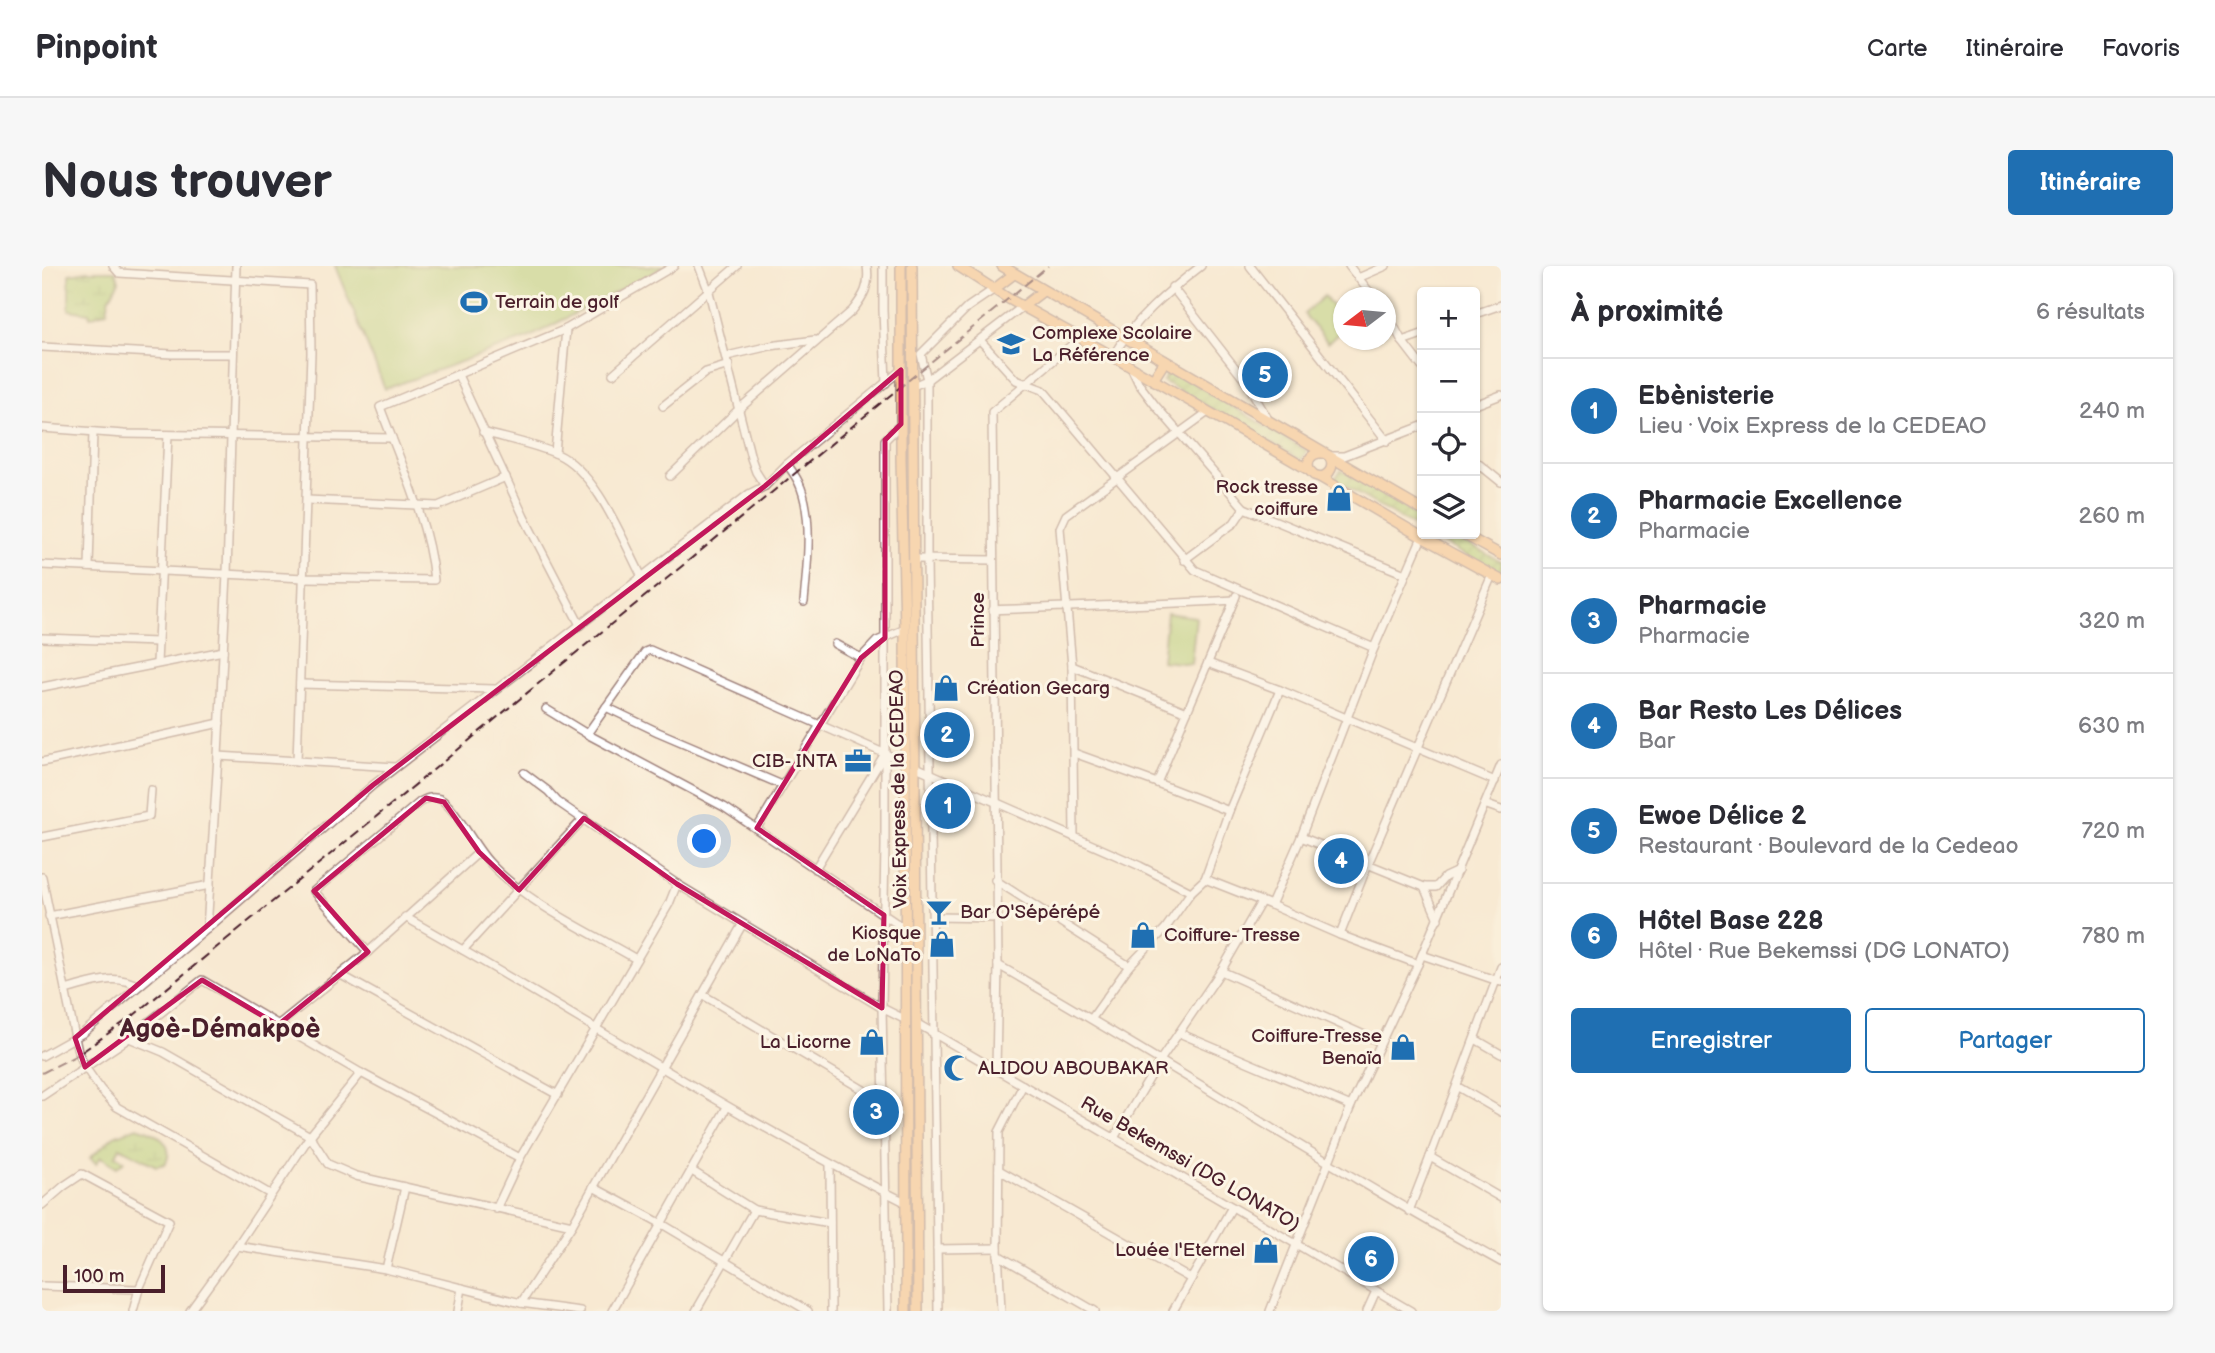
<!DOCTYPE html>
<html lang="fr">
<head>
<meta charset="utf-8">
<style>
	body { margin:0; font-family:"Balsamiq Sans",sans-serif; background:#f7f7f7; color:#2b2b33 }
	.controls { position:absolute; right:21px; top:21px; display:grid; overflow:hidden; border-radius:7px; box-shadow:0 2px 5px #0004 }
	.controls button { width:63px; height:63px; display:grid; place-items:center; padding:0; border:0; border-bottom:2px solid #e1e1e2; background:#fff; color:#2b2b33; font:35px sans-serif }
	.compass { position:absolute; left:1291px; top:21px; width:63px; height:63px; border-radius:50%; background:#fff; box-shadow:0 2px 5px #0004; rotate:254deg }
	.scale { position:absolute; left:21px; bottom:18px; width:102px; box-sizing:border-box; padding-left:7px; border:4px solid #4a1f2b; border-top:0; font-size:19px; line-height:24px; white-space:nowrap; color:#4a1f2b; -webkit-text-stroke:5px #fcf5e5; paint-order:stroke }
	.you { position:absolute; left:663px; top:576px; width:24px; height:24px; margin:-18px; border:5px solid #fff; border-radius:50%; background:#1a73e8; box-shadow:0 0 0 10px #1a73e833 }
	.badge { display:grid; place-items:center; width:46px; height:46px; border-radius:50%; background:#1f6fb2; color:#fff; font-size:23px; font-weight:700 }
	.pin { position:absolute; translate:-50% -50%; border:4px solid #fff; box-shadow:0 2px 7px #0006 }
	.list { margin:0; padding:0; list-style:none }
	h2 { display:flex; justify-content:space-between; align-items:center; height:91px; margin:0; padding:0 28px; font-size:30px }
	h2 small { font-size:23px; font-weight:400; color:#7c7c81 }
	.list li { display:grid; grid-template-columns:46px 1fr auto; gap:21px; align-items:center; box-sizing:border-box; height:105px; padding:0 28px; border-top:2px solid #e1e1e2 }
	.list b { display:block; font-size:26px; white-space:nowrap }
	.list p { margin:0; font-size:23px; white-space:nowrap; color:#7c7c81 }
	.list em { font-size:23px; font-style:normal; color:#7c7c81 }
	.actions { display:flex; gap:14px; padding:21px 28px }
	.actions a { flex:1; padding:16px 0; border:2px solid #1f6fb2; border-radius:7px; text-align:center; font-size:24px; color:#1f6fb2 }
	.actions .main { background:#1f6fb2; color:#fff }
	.icon { flex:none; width:38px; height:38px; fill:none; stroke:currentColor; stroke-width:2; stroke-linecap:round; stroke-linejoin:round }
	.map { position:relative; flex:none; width:1459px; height:1045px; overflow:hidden; border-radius:7px }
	header { display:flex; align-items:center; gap:42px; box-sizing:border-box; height:98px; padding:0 35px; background:#fff; border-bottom:2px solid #e1e1e2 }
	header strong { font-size:33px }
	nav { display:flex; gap:38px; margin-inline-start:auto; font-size:24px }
	.intro { display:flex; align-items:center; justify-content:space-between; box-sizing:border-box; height:168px; padding:0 42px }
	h1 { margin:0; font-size:49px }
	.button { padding:18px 32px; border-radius:7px; background:#1f6fb2; color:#fff; font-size:24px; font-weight:700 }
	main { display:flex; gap:42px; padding:0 42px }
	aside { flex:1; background:#fff; border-radius:7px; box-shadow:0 2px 5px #0004 }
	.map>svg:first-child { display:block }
</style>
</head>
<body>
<header>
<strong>Pinpoint</strong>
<nav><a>Carte</a><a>Itinéraire</a><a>Favoris</a></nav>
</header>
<div class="intro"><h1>Nous trouver</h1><a class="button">Itinéraire</a></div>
<main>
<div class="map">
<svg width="1459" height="1045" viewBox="0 0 1459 1045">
	<defs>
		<pattern id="wetland-marsh" width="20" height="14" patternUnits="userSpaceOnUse" patternTransform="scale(1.75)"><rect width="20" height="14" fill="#b1cf76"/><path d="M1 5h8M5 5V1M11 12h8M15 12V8" fill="none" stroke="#9ab166"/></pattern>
		<pattern id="garden-furrows" width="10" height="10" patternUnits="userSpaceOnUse" patternTransform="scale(1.75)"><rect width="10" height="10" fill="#b1cf76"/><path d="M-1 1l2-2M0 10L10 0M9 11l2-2" fill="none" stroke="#9ab166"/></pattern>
	</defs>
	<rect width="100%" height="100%" fill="#fcf5e5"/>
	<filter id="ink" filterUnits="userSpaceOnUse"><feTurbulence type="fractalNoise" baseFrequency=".0143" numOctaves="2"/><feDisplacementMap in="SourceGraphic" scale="14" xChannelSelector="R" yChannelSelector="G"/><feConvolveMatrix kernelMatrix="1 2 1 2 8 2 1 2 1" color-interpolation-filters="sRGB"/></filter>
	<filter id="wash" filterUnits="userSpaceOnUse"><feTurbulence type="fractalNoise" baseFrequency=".00686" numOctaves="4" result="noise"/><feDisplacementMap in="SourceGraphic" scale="28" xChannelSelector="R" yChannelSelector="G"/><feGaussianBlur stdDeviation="1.57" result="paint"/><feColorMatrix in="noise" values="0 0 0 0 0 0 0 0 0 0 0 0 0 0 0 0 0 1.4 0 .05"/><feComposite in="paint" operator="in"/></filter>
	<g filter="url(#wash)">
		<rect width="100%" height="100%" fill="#f8e9d2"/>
		<g fill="url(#wetland-marsh)" stroke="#7e7750" stroke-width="2">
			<path d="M46 5H74L77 15 67 33 65 45 48 51 47 47 27 44V8Z"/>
			<path d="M95 861C113 866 135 878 123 898L114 900 78 881 74 889 82 895 75 901 59 891 54 897 48 892 72 870Z"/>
		</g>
		<g fill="url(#garden-furrows)" stroke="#7e7750" stroke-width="2">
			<path d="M1128 103 1265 185 1259 194 1121 115Z"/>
			<path d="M1299 204 1380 252V265L1292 214Z"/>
			<path d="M1385 268H1409L1459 296V309Z"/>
		</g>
		<g fill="#b1cf76" stroke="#7e7750" stroke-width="2">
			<path d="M293 0H624L488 71 343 123Z"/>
			<path d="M1282 30 1301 53V63L1286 77 1262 48Z"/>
			<path d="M1125 347 1154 351 1149 398 1120 395Z"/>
		</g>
	</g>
	<g filter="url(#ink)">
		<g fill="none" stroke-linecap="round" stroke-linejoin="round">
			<defs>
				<g id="minor">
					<path d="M71 0 77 7 268 19 269 87 255 495"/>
					<path d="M657 0 667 26 709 192 714 206 723 220"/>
					<path d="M841 0V44L844 117"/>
					<path d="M1208 0 1345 175"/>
					<path d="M1307 0 1332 32"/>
					<path d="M1316 12 1344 0"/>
					<path d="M1130 21 1205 117 1227 155"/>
					<path d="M1344 45 1360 75 1380 101"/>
					<path d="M1433 48 1459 39"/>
					<path d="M938 74 974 114 1001 124 1153 304 1332 382"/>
					<path d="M1360 75 1380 68"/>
					<path d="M0 81 130 88H191"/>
					<path d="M685 90 728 80 773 74"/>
					<path d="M1071 90C1092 54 1125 26 1159 0"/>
					<path d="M1089 101 1097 118 1113 139 1202 242 1363 308"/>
					<path d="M571 108 695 0"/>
					<path d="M416 109 482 251 538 359"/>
					<path d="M871 120 885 114 980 41"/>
					<path d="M1433 139 1459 129"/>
					<path d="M621 140 664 106 687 99"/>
					<path d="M0 162 82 168 350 172"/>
					<path d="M441 166C465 173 492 178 515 188 555 206 580 273 600 311"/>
					<path d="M513 187 524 63"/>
					<path d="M1288 190H1302L1380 160"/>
					<path d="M1433 195 1459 216"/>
					<path d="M745 198C750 205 756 213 759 222 771 254 765 302 762 336"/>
					<path d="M628 210 696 144 810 45C822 30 828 20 825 0"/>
					<path d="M265 234 396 240 464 211"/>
					<path d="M873 293 951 294"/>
					<path d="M1142 294 1192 257 1202 242"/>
					<path d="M0 299 262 312 392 314C386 254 359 197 338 141L524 63 632 0"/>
					<path d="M47 301 51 166"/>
					<path d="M951 344C1032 340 1112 339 1192 334"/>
					<path d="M0 372 116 376"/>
					<path d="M793 378 819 392"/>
					<path d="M115 397 126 169"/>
					<path d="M1166 397 1238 424 1453 515"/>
					<path d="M1030 400 1145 446"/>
					<path d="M258 418 453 423"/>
					<path d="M0 421 181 385"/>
					<path d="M564 441 616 466 740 519"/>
					<path d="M504 443 545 468 682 541 863 663"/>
					<path d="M545 468 603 386 608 384 862 496"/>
					<path d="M1032 487 1115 517 1187 545"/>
					<path d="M176 490 353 501"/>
					<path d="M0 496 178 457"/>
					<path d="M874 501 1098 600 1149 626"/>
					<path d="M482 507 506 525 516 536 635 618 840 742 862 753"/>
					<path d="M1115 517 1194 330"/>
					<path d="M1445 539 1459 544"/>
					<path d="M715 562 819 392 835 375 863 363"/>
					<path d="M0 571 107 550 109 524"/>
					<path d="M1032 571 1030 400 1018 262 1024 249 1166 146"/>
					<path d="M1259 571 1382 621 1396 653"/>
					<path d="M773 603 842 489"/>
					<path d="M0 611 36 786 43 801 59 824 75 841 228 928"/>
					<path d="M1163 613 1229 639 1298 669 1376 698"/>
					<path d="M953 614 1087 700"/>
					<path d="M1382 621H1394L1403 611 1416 605"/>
					<path d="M1229 639 1259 571 1332 382 1380 271"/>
					<path d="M7 650 168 619"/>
					<path d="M363 651C531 745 691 851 863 936"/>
					<path d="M892 651 955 652"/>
					<path d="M165 663 176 490 185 308 194 0"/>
					<path d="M1298 669 1326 598 1450 309"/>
					<path d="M421 684 542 552"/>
					<path d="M326 686 272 625 378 536C384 532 390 530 398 533 413 541 433 582 447 596 484 637 546 665 594 693"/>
					<path d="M1380 689 1459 716"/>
					<path d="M956 699C1125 795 1288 902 1459 996"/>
					<path d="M1459 701 1388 891 1459 932"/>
					<path d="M1179 705 1338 776"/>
					<path d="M299 709 516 829"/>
					<path d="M23 724C47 718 73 706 96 720"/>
					<path d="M661 729 864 849"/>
					<path d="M1050 752 1087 700 1123 663 1149 626 1163 613 1187 545 1238 424"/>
					<path d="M874 757 1369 1045"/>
					<path d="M236 759 326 686 437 586"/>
					<path d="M1137 767 1309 840"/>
					<path d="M87 772 121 786 268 870 286 898 314 910 530 959"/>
					<path d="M1433 773 1459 788"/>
					<path d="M0 790 41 767 165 663 331 519 654 269 707 228 723 220 745 198 859 104"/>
					<path d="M954 804 956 699 950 146 1038 72"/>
					<path d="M1416 821 1459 846"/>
					<path d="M0 830 87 772 160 714 319 807 478 892"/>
					<path d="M1072 872 1119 793 1179 705 1219 636"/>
					<path d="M788 899 789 1045"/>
					<path d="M957 904 1149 1013"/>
					<path d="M650 905 712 944"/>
					<path d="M551 921 620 958 766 1045"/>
					<path d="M0 939 22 920 40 908 127 955 97 1023 91 1045"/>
					<path d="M454 943 478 892 627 638 635 618"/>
					<path d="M1367 945 1388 891"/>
					<path d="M195 980 344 1003 479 1037 538 1045"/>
					<path d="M895 983 956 982"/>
					<path d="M956 989 1053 1045"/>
					<path d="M344 1003 363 921"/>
					<path d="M0 1020 97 1023"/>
					<path d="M479 1037 530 959 700 659"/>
					<path d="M148 1045 195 980 268 870 319 807"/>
					<path d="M416 1045 420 1022"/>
					<path d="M570 1045 685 841"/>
					<path d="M654 1045 712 944 788 957"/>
					<path d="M846 1045 840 742 843 580V174L859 158"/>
					<path d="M896 1045 885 294V114L879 88 926 41 951 24"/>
					<path d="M959 1045 956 982 957 866 981 819"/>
					<path d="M1131 1045 1190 941"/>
					<path d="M1228 1045 1309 840 1376 698 1459 499"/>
					<path d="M1325 1045 1334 1025"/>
				</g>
				<g id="major">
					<path d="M859 0V193L863 363 864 1045"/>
					<path d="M870 0 876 1045"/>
					<path d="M916 0 967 33 1058 83 1267 204 1272 209 1278 211 1380 271 1459 314"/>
					<path d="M960 0 1380 244"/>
					<path d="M951 24 972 8"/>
					<path d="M980 41 1001 25"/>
					<path d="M1111 114 1123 95"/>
					<path d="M1267 204C1264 194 1270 186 1281 187"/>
					<path d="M1278 211C1289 209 1293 199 1287 190"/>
					<path d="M1421 268 1459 289"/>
				</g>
			</defs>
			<use href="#minor" stroke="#a1847e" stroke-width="10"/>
			<use href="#major" stroke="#a1847e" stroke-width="12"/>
			<use href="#minor" stroke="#fff" stroke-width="7"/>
			<use href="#major" stroke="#f7be87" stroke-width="9"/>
			<path stroke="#4a1f2b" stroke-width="2" stroke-dasharray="10 5" stroke-linecap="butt" d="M0 807 37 788 91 750 1006 0"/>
		</g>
	</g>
	<path d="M0 0H1459V1045H0ZM859 104V158L843 174V372L819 392 715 562 842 649 840 742 635 618 542 552 477 624 437 586 402 536 384 532 272 625 326 686 236 759 160 714 43 801 33 772 331 519 723 220Z" fill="#f8e9d2" fill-opacity=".55" fill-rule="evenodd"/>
	<path fill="none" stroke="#c2185b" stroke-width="5" stroke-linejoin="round" d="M859 104V158L843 174V372L819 392 715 562 842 649 840 742 635 618 542 552 477 624 437 586 402 536 384 532 272 625 326 686 236 759 160 714 43 801 33 772 331 519 723 220Z"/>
	<defs>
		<symbol id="stadium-bare" viewBox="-9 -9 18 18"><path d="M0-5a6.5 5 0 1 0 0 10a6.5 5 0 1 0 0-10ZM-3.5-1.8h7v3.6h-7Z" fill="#1f6fb2" stroke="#fcf5e5" stroke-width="2.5" paint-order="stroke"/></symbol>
		<symbol id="school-bare" viewBox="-9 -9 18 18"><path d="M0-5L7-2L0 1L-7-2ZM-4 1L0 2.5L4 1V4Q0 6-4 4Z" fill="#1f6fb2" stroke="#fcf5e5" stroke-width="2.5" paint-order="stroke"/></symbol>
		<symbol id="shop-bare" viewBox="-9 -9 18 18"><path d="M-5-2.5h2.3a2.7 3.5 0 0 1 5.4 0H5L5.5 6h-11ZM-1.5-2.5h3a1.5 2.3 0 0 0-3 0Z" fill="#1f6fb2" stroke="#fcf5e5" stroke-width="2.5" paint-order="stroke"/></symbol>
		<symbol id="office-bare" viewBox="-9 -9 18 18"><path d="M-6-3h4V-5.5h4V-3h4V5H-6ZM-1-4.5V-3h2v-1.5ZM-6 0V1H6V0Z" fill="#1f6fb2" stroke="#fcf5e5" stroke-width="2.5" paint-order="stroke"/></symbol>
		<symbol id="bar-bare" viewBox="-9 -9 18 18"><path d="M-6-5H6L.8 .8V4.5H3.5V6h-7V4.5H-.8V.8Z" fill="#1f6fb2" stroke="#fcf5e5" stroke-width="2.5" paint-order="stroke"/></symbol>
		<symbol id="mosque-bare" viewBox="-9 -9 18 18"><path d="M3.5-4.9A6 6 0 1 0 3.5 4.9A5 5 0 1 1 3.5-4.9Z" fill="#1f6fb2" stroke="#fcf5e5" stroke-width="2.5" paint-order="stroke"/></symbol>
	</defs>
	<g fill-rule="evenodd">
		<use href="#stadium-bare" x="413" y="17" width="38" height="38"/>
		<use href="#school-bare" x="950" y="59" width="38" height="38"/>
		<use href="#shop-bare" x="1278" y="213" width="38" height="38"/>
		<use href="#shop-bare" x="885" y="403" width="38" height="38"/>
		<use href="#office-bare" x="797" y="476" width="38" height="38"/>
		<use href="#bar-bare" x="878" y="627" width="38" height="38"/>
		<use href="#shop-bare" x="1082" y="650" width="38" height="38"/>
		<use href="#shop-bare" x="881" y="659" width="38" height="38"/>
		<use href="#shop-bare" x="811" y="757" width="38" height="38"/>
		<use href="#shop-bare" x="1342" y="762" width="38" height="38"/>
		<use href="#mosque-bare" x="896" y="783" width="38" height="38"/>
		<use href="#shop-bare" x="1205" y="965" width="38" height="38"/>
	</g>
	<g text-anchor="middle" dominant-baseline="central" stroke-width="6" stroke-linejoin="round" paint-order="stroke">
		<g font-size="19" fill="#4a1f2b" stroke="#fcf5e5" text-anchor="start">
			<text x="453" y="36">Terrain de golf</text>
			<text x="990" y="67">Complexe Scolaire<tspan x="990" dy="22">La Référence</tspan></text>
			<text x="1276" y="221" text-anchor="end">Rock tresse<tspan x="1276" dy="22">coiffure</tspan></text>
			<text x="925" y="422">Création Gecarg</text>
			<text x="795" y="495" text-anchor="end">CIB- INTA</text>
			<text x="918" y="646">Bar O'Sépérépé</text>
			<text x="879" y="667" text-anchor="end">Kiosque<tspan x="879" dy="22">de LoNaTo</tspan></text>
			<text x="1122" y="669">Coiffure- Tresse</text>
			<text x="1340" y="770" text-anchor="end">Coiffure-Tresse<tspan x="1340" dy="22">Benaïa</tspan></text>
			<text x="809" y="776" text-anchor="end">La Licorne</text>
			<text x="936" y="802">ALIDOU ABOUBAKAR</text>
			<text x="1203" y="984" text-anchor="end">Louée l'Eternel</text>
		</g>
		<g font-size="19" fill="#4a1f2b" stroke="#fcf5e5">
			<text transform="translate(936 354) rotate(-90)">Prince</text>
			<text transform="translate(857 523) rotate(-91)">Voix Express de la CEDEAO</text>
			<text transform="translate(1148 898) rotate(30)">Rue Bekemssi (DG LONATO)</text>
		</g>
		<g font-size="26" font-weight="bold" fill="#4a1f2b" stroke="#fcf5e5">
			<text x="178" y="763">Agoè-Démakpoè</text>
		</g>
	</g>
</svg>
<div class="controls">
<button>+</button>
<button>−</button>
<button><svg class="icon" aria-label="locate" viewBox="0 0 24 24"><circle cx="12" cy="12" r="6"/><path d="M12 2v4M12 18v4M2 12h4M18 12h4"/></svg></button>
<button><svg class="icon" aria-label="layers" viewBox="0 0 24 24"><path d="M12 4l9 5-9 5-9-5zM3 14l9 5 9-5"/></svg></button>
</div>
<svg class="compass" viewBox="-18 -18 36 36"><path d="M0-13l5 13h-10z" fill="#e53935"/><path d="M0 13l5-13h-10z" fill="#7c7c81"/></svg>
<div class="scale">100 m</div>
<div class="you"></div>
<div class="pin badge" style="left:906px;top:540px">1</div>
<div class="pin badge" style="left:905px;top:469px">2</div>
<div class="pin badge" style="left:834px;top:846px">3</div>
<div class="pin badge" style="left:1299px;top:595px">4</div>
<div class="pin badge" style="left:1223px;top:109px">5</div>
<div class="pin badge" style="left:1329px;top:993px">6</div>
</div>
<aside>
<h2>À proximité<small>6 résultats</small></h2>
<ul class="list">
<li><span class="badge">1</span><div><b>Ebènisterie</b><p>Lieu · Voix Express de la CEDEAO</p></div><em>240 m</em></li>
<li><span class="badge">2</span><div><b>Pharmacie Excellence</b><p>Pharmacie</p></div><em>260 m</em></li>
<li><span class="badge">3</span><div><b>Pharmacie</b><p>Pharmacie</p></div><em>320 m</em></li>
<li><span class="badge">4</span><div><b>Bar Resto Les Délices</b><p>Bar</p></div><em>630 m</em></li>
<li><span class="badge">5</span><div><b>Ewoe Délice 2</b><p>Restaurant · Boulevard de la Cedeao</p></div><em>720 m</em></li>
<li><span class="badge">6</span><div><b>Hôtel Base 228</b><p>Hôtel · Rue Bekemssi (DG LONATO)</p></div><em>780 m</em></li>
</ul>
<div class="actions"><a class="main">Enregistrer</a><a>Partager</a></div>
</aside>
</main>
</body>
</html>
